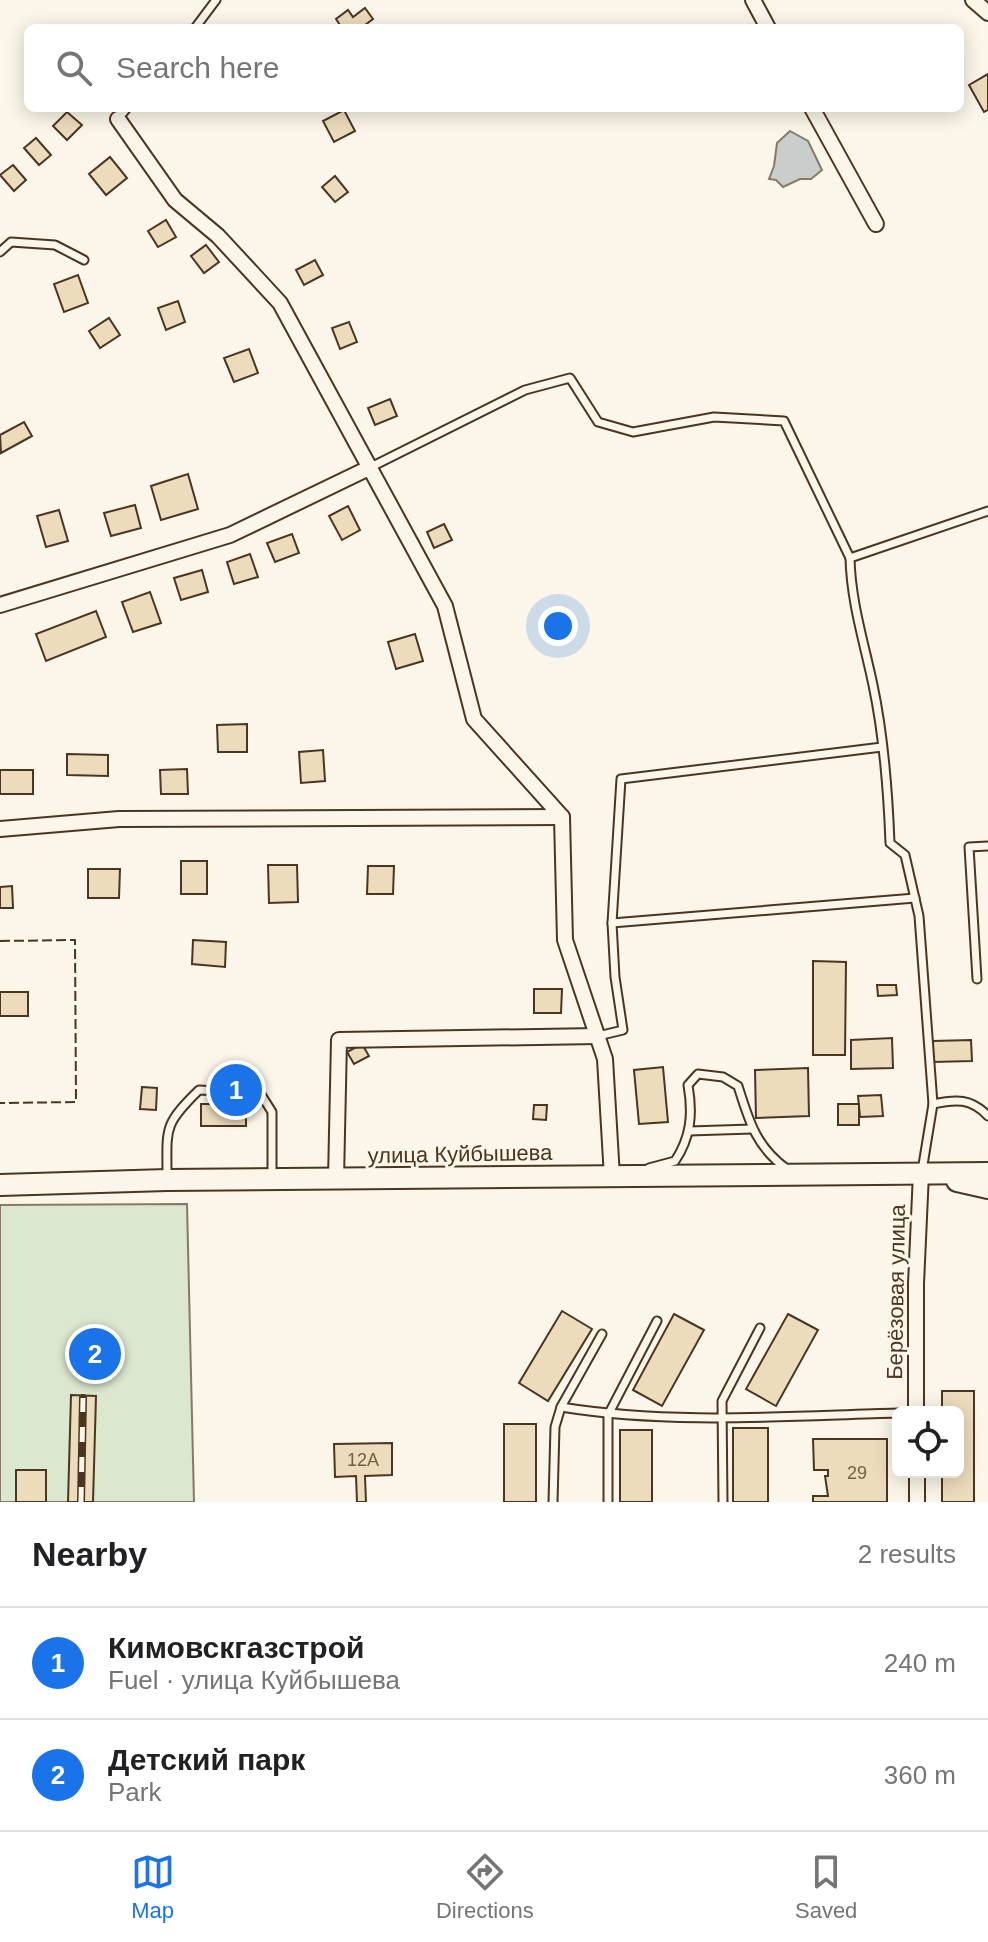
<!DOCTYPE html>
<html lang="en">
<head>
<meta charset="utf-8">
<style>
	body { margin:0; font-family:Arial,sans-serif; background:#f2f2f2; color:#202124 }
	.controls { position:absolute; right:24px; bottom:24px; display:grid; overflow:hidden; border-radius:12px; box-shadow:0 4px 20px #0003 }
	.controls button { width:72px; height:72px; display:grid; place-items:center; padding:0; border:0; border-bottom:2px solid #e0e0e0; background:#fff; color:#202124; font:40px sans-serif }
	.you { position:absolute; left:558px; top:626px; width:28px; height:28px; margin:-20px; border:6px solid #fff; border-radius:50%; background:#1a73e8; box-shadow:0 0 0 12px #1a73e833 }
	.badge { display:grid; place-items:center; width:52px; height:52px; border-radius:50%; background:#1a73e8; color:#fff; font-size:26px; font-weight:700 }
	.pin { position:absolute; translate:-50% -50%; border:4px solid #fff; box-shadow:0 2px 8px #0006 }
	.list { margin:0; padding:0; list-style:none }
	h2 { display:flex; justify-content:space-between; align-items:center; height:104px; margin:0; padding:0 32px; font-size:34px }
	h2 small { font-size:26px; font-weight:400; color:#757577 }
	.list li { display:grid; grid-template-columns:52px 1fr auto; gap:24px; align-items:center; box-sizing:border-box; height:112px; padding:0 32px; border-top:2px solid #e0e0e0 }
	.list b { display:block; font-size:30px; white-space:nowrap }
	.list p { margin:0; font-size:26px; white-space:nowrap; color:#757577 }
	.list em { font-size:26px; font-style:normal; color:#757577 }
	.icon { flex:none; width:44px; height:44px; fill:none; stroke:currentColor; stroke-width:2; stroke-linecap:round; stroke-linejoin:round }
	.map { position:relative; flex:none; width:988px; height:1502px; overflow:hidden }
	.search { position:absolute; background:#fff; box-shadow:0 4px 20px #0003; left:24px; right:24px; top:24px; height:88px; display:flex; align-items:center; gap:20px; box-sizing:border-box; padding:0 28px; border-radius:12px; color:#757577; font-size:30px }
	.sheet { height:328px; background:#fff }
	nav { display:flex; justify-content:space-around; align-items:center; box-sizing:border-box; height:112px; border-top:2px solid #e0e0e0; background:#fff; font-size:22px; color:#757577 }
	nav a { display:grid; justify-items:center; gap:4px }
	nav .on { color:#1a73e8 }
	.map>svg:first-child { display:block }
</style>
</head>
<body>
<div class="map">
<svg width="988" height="1502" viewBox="0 0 988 1502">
	<rect width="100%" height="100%" fill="#fbf6e9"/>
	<path fill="#dce7d0" stroke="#887966" stroke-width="2" d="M187 1204 194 1502H0V1205Z"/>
	<path fill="#c9cecd" stroke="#887966" stroke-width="2" d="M790 131 808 141 822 170 811 179H800L783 187 776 180 769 179 774 166 777 143Z"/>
	<g fill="#ecdcbc" stroke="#4a3520" stroke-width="2">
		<path d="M365 8 373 19 361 28H342L336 19 348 10 353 17Z"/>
		<path d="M988 74V110L984 112 969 85Z"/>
		<path d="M344 110 355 131 334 142 323 121Z"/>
		<path d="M67 112 82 125 67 140 53 126Z"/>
		<path d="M36 138 51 155 39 165 24 148Z"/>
		<path d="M110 157 127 178 106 195 89 174Z"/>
		<path d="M13 165 26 180 14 191 0 175Z"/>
		<path d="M335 176 348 192 335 202 322 187Z"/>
		<path d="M166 220 176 237 158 247 148 231Z"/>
		<path d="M206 245 219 262 204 273 191 256Z"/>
		<path d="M315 260 323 275 304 285 296 270Z"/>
		<path d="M78 275 88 303 64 312 54 284Z"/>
		<path d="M178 301 185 322 166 330 158 308Z"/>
		<path d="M109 318 120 335 100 348 89 331Z"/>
		<path d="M349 322 357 342 340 349 332 328Z"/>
		<path d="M249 349 258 373 234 382 224 358Z"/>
		<path d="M390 399 397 416 375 425 368 408Z"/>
		<path d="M24 422 32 436 1 453 0 435Z"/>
		<path d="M188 474 198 509 161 520 151 486Z"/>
		<path d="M135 505 141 528 111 536 104 513Z"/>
		<path d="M348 506 360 530 342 540 329 516Z"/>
		<path d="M59 510 68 541 46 547 37 516Z"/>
		<path d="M444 524 452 540 434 548 427 532Z"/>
		<path d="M292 534 299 553 275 562 267 543Z"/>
		<path d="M250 554 258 577 234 584 227 562Z"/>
		<path d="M202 570 208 592 181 600 174 578Z"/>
		<path d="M150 592 161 623 133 632 122 602Z"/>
		<path d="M96 611 106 637 46 661 36 634Z"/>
		<path d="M415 634 423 661 396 669 388 642Z"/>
		<path d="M247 724V752H218L217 725Z"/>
		<path d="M323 750 325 781 301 783 299 752Z"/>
		<path d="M67 754 108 755V776L67 775Z"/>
		<path d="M187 769 188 794H161L160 770Z"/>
		<rect x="0" y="770" width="33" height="24"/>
		<rect x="181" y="861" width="26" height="33"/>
		<path d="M268 865H297L298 902 269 903Z"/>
		<path d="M368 866H394L393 894H367Z"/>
		<path d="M88 869H120L119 898H88Z"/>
		<path d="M12 886 13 908H0V887Z"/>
		<path d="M193 940 226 942 225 967 192 964Z"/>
		<path d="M813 961 846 962 845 1055H813Z"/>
		<path d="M877 985H896L897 995 878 996Z"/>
		<path d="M534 989H562L561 1013H534Z"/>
		<rect x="0" y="992" width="28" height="24"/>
		<path d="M892 1038 893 1068 851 1069V1040Z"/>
		<path d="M971 1040 972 1061 933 1062V1041Z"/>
		<path d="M362 1044 369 1056 354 1064 347 1052Z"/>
		<path d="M663 1067 668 1122 639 1124 634 1070Z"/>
		<path d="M808 1068 809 1116 756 1118 755 1070Z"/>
		<path d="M142 1087 157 1088 156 1110 140 1109Z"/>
		<path d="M881 1095 883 1116 860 1117 858 1096Z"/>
		<rect x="201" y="1104" width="45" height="22"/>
		<rect x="838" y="1104" width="21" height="21"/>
		<path d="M534 1105H547L546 1120 533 1119Z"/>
		<path d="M562 1311 592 1329 548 1401 519 1383Z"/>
		<path d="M674 1314 704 1330 662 1406 633 1390Z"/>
		<path d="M788 1314 818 1330 776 1406 746 1389Z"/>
		<path d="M942 1391H974V1502H942V1472H958V1412H942Z"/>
		<path d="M71 1395 96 1396 93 1502H68Z"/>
		<rect x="504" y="1424" width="32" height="78"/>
		<rect x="733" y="1428" width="35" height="74"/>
		<rect x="620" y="1430" width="32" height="72"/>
		<path d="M813 1439H887V1502H813V1496H828L825 1476H828V1470H814Z"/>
		<path d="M392 1443V1475L365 1476 366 1502H357L356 1476 335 1477 334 1444Z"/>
		<rect x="16" y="1470" width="30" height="32"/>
	</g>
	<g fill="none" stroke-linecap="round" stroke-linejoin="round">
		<defs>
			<g id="lane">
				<path d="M195 28 216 0"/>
				<path d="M118 119 127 108"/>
				<path d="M0 252 11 242 55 245 84 260"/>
				<path d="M371 467 525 390 570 378 598 422 633 432 714 417 784 421 850 558 988 511"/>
				<path d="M850 558C851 602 864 642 873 685 884 737 888 790 890 843L905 855 919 916 933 1104 922 1171"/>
				<path d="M612 923 621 779 882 747"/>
				<path d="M977 979 969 847 988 846"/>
				<path d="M598 1036 623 1030 615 977 612 923 915 898"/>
				<path d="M933 1104C956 1099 971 1098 988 1116"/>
				<path d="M689 1131 752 1129"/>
				<path d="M649 1168 675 1161C691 1137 693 1114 688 1085L698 1074 723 1077 738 1086C749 1121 756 1147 787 1169"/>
				<path d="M167 1176C167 1128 163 1125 199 1090L260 1093 272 1112V1178"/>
				<path d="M561 1407C672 1425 786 1416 898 1413"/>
				<path d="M553 1502 555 1427 561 1407 602 1334"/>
				<path d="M608 1502V1415L657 1321"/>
				<path d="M723 1502 722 1401 760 1328"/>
			</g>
			<g id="street">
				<path d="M753 0 768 28"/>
				<path d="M973 0 988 13"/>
				<path d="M812 108 876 224"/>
				<path d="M118 119 175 200 218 236 280 303 445 606 474 719 562 817 565 940 605 1059 612 1177"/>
				<path d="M0 605 230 535 371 467"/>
				<path d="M0 829 119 819 562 817"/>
				<path d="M336 1179 339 1040 598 1036"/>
				<path d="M916 1412V1284L921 1173"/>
				<path d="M917 1472V1502"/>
			</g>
			<g id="secondary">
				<path d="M957 1181 988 1188"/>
				<path d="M0 1185 167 1180 988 1173"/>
			</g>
		</defs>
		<use href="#lane" stroke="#4a3520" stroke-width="11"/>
		<use href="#street" stroke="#4a3520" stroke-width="18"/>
		<use href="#secondary" stroke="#4a3520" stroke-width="24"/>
		<use href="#lane" stroke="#fbf6e9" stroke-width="7"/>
		<use href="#street" stroke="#fbf6e9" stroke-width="14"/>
		<use href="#secondary" stroke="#fbf6e9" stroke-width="20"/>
		<defs>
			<path id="rail" d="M81 1502 83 1398"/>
		</defs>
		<use href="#rail" stroke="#4a3520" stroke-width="8"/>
		<use href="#rail" stroke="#fbf6e9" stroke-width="5" stroke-dasharray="15" stroke-linecap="butt"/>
		<path stroke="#4a3520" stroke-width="2" stroke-dasharray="10 4" stroke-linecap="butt" d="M0 941 75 940 76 1102 0 1103"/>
	</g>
	<g text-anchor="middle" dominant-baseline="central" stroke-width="6" stroke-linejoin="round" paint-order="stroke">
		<g font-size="18" fill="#725f47">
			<text x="363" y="1460">12А</text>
			<text x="857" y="1473">29</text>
		</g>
		<g font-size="22" fill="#4a3520" stroke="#fbf6e9">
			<text transform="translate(460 1154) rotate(-1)">улица Куйбышева</text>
			<text transform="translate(896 1292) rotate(-89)">Берёзовая улица</text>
		</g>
	</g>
</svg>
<div class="controls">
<button><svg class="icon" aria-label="locate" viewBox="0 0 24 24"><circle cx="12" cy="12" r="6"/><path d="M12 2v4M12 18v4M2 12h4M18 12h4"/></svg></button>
</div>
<div class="you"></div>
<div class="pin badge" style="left:236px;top:1090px">1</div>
<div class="pin badge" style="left:95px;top:1354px">2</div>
<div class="search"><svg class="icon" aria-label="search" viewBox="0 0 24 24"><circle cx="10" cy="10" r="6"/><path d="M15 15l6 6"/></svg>Search here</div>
</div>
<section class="sheet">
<h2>Nearby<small>2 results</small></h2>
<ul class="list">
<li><span class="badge">1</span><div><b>Кимовскгазстрой</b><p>Fuel · улица Куйбышева</p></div><em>240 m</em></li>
<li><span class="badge">2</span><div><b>Детский парк</b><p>Park</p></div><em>360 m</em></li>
</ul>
</section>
<nav>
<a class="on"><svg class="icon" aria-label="map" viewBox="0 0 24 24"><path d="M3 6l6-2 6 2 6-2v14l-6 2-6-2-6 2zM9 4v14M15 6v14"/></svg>Map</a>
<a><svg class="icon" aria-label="directions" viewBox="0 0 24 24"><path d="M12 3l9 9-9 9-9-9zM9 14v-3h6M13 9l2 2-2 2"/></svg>Directions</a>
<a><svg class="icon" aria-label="saved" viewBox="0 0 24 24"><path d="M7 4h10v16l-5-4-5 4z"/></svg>Saved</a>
</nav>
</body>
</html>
